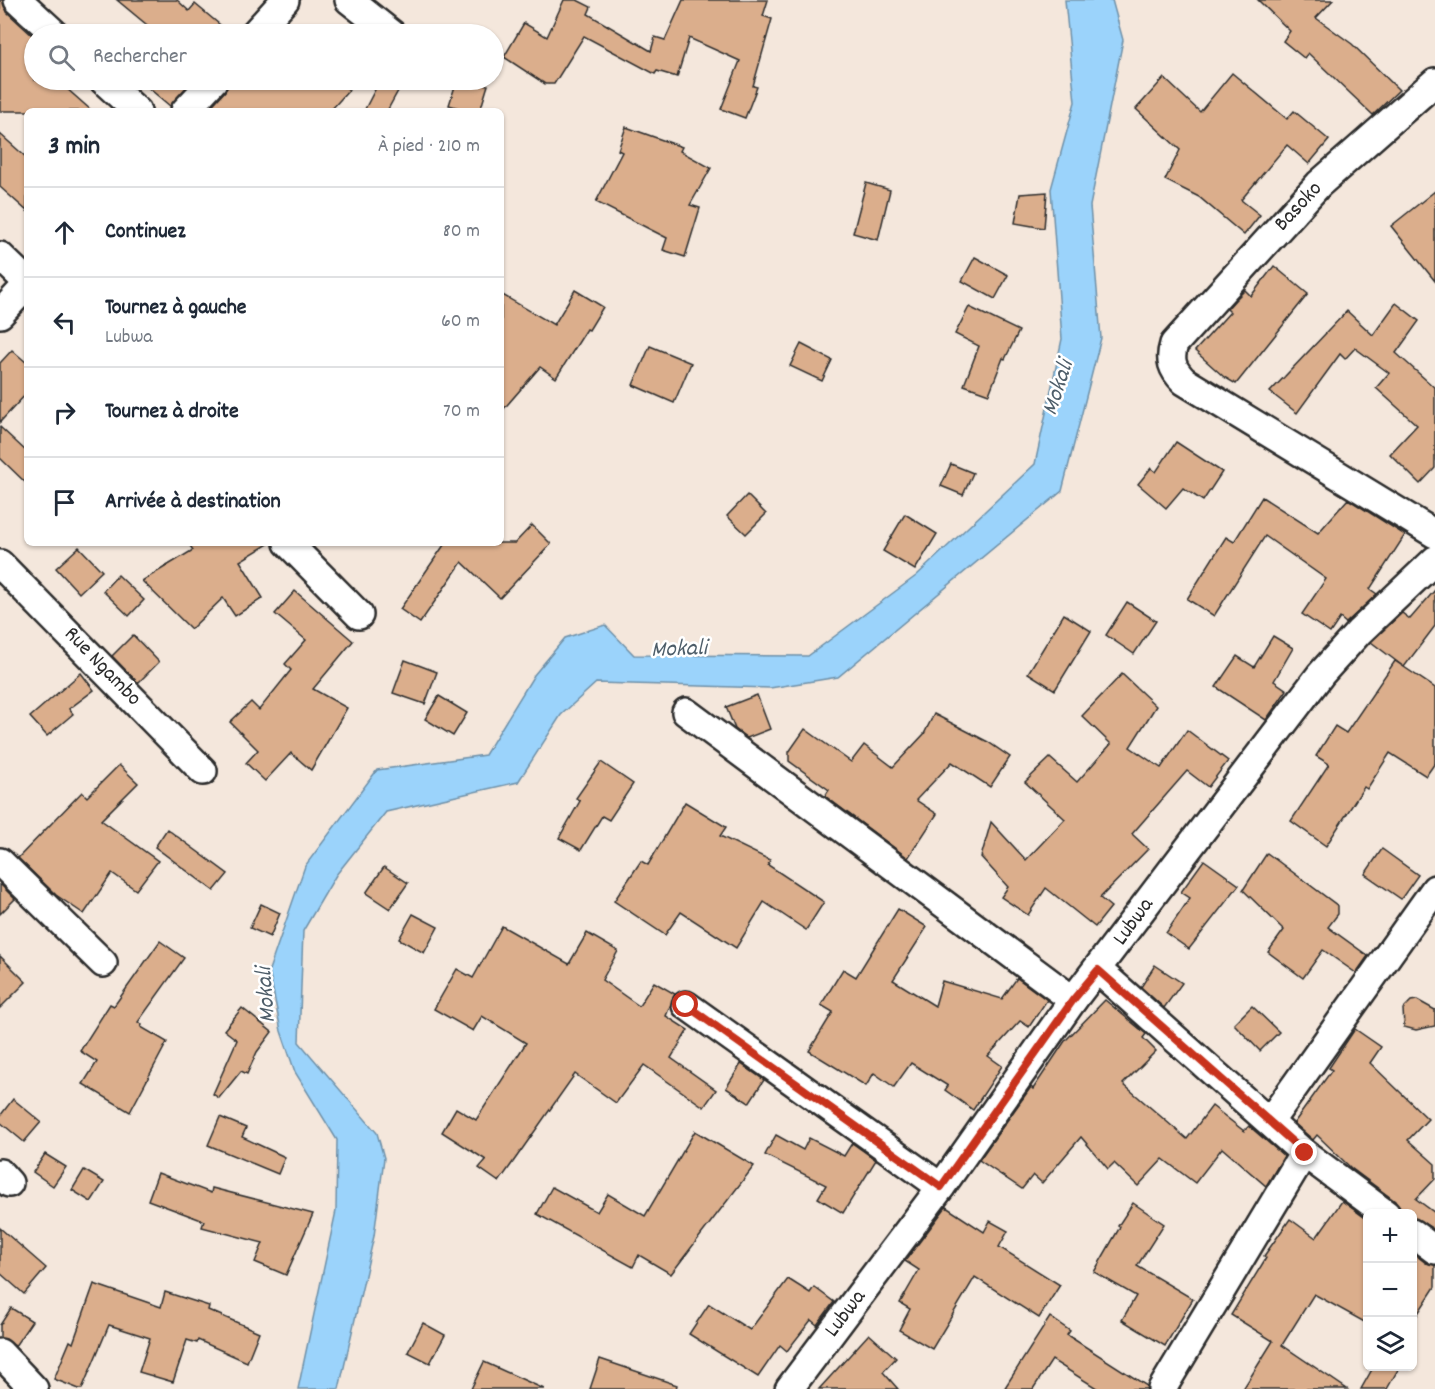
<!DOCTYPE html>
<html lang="fr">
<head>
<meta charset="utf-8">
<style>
	body { margin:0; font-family:Dekko,sans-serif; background:#f2f2f3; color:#1f2937 }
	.controls { position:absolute; right:18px; bottom:18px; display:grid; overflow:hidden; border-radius:9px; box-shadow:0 2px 4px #0004 }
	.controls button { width:54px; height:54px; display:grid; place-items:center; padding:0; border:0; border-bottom:2px solid #e0e1e3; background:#fff; color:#1f2937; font:30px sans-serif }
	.stop { position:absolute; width:18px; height:18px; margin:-14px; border:4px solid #c8321e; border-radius:50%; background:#fff }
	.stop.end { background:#c8321e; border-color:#fff; box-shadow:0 2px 6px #0008 }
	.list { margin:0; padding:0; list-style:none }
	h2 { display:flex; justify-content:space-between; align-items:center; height:78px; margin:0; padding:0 24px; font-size:26px }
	h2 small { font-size:20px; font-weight:400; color:#747a83 }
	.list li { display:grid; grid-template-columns:39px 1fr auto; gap:18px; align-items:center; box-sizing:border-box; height:90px; padding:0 24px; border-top:2px solid #e0e1e3 }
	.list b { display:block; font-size:22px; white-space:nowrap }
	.list p { margin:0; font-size:20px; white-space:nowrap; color:#747a83 }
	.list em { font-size:20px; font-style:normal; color:#747a83 }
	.icon { flex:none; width:33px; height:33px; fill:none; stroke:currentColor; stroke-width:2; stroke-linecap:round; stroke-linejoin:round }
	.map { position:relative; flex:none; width:1435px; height:1389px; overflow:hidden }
	.search { position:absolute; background:#fff; box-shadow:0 2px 4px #0004; left:24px; top:24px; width:480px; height:66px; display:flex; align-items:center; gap:15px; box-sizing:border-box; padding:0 21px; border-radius:33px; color:#747a83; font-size:22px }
	.panel { position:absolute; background:#fff; box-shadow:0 2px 4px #0004; left:24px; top:108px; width:480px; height:438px; border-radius:9px }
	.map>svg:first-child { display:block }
</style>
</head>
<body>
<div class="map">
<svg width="1435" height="1389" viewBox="0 0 1435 1389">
	<rect width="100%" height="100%" fill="#f4e7dc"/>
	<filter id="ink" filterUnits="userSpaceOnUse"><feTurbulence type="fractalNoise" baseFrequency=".0167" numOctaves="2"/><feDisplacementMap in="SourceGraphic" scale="12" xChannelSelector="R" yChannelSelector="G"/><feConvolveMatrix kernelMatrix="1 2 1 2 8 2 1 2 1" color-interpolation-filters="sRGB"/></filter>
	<g filter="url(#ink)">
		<path fill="#9bd3fb" stroke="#6e90a8" stroke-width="1.5" d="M1065 0H1112L1123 40 1090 206 1101 338 1062 491 838 677 770 688 596 683 561 715 518 782 386 812 336 875 303 931 299 1042 377 1133 384 1158 374 1236 339 1389H298L336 1211 337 1140 295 1072 281 1031 269 970 305 866 377 770 485 755 534 675 565 638 605 625 634 655 808 656 916 576 1035 464 1062 339 1051 189 1075 102Z"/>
		<g fill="#dbae8c" stroke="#2b2b2b" stroke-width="1.5">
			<path d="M0 0H3L7 12 34 37V80H57L92 111H0Z"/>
			<path d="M117 0H177L189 11 195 4 231 34H158Z"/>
			<path d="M564 0H577L591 7 588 14 651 51 655 37 665 40 683 0H768L763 16 772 19 753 86 757 87 745 118 721 109 740 61 689 38 677 77 657 71 655 74 584 36 554 84H545L504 57 524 23 547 37Z"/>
			<path d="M1258 0H1333L1316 18 1352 44 1399 90 1373 115 1308 53 1304 58 1283 41 1290 31Z"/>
			<path d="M1232 73 1287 119 1294 111 1329 140 1309 164 1287 145 1241 200 1260 215 1244 235 1199 197 1165 180 1180 150 1136 109 1164 78 1200 112Z"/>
			<path d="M139 80H193L170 106Z"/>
			<path d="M229 80H337L349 90 330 111H207L225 91Z"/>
			<path d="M380 80H404L387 111H364Z"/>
			<path d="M457 80 488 85 480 111H469L449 105Z"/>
			<path d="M626 127 682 147 680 151 711 168 690 205 700 208 685 257 663 250 667 238 596 202 622 152 618 150Z"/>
			<path d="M0 134 27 158V211L0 187Z"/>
			<path d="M866 183 890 190 878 240 853 233Z"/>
			<path d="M1435 191V281L1391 226Z"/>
			<path d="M1047 192 1044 228 1015 223 1020 194Z"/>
			<path d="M975 257 1008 275 995 299 962 281Z"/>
			<path d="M1274 266 1308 294 1236 384 1224 377 1195 351 1230 312 1227 309 1235 300 1245 290 1251 296Z"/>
			<path d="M575 290 603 307 589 330 587 329 556 378 540 367 501 412V294L554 325Z"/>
			<path d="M1396 303 1419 321 1396 353 1435 388V468L1420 484 1390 454 1417 425 1376 388 1389 373 1355 348 1345 359 1340 354 1297 413 1270 392 1347 311 1373 335Z"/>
			<path d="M969 307 1019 331 1005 359 1003 358 989 394 964 385 979 346 955 334Z"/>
			<path d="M801 344 832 360 822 381 790 366Z"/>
			<path d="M650 346 691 363 674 403 633 385Z"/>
			<path d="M12 350 27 363V393L0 422V363Z"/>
			<path d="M0 427 27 452V484L0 458Z"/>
			<path d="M1176 442 1222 472 1203 501 1183 488 1166 508 1138 484 1151 468 1156 472Z"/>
			<path d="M951 464 973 473 963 495 941 486Z"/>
			<path d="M747 495 766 514 746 534 727 516Z"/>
			<path d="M1262 497 1318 533 1348 499 1405 535 1370 589 1377 594 1346 623 1340 618 1330 633 1302 614 1326 579 1265 536 1214 616 1187 599 1226 537 1234 542Z"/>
			<path d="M905 514 937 534 915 570 883 551Z"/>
			<path d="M532 525 551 544 500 598 462 562 420 623 400 609 444 545 442 543H515Z"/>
			<path d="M188 543H270L240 561 263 598 235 616 223 598 191 629 142 581 193 550Z"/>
			<path d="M79 547 102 571 79 593 56 568Z"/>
			<path d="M118 575 144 600 129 616 103 591Z"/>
			<path d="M1435 590V626L1404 667 1371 642 1402 613 1410 619Z"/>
			<path d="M295 591 353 641 313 689 347 708 311 770 291 753 265 781 246 763 258 750 230 722 251 702 259 710 291 670 285 664 306 640 275 614Z"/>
			<path d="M1127 602 1156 621 1134 654 1106 635Z"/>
			<path d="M1064 614 1091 631 1055 690 1028 673Z"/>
			<path d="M133 635 159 662 138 683 112 656Z"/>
			<path d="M1273 636 1293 648 1274 681 1287 690 1266 720 1216 687 1237 656 1254 667Z"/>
			<path d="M405 660 437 672 425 704 393 693Z"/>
			<path d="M1395 661 1435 688V763L1426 776 1390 753 1367 789 1364 787 1326 846 1291 821 1329 764 1316 756 1335 726 1346 733Z"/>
			<path d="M81 673 94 690 69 709 73 714 47 736 30 717Z"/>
			<path d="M1122 674 1156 706 1130 747 1161 768 1187 730 1228 761 1208 787 1187 771 1132 834 1148 849 1100 898 1111 907 1095 927 1046 888 1028 915 1001 897 1008 887 981 857 991 822 1026 860 1065 819 1025 782 1050 758 1077 782 1111 744 1082 716Z"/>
			<path d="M757 695 770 729 747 738 735 729 726 707Z"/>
			<path d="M439 696 467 713 453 736 425 719Z"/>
			<path d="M934 714 988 742 1010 757 990 787 952 762 916 800 937 814 908 858 825 796 829 790 789 761V752L805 729 851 762 864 745 893 767 924 734Z"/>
			<path d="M601 762 633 784 609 820 602 816 581 850 559 838 580 801 576 798Z"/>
			<path d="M119 765 138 783 101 820 158 861 136 890 112 873 84 914 56 895 18 858 82 792 87 797Z"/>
			<path d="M685 802 726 827 720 836 770 860 768 865 824 902 806 930 764 902 736 948 681 912 665 935 614 901 641 861 648 865Z"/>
			<path d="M167 829 228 874 214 891 155 847Z"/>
			<path d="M1382 849 1418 875 1401 899 1365 874Z"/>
			<path d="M1267 853 1338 906V914L1328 927 1368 956 1356 973 1323 950 1303 978 1268 952 1284 930 1243 890Z"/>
			<path d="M1204 860 1239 885 1189 949 1166 933 1190 898 1181 892Z"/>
			<path d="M384 867 408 883 390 909 366 893Z"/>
			<path d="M0 884 15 899 0 914Z"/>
			<path d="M261 904 280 913 270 937 250 928Z"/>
			<path d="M898 909 927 927 893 980 935 1006 942 981 1002 999 1017 978 1047 1000 1029 1027 1020 1021 988 1056 1002 1066 973 1110 945 1090 948 1086 911 1063 894 1087 874 1073 866 1086 809 1051 833 1012 821 1005 843 969 856 977Z"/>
			<path d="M413 914 438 927 424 953 399 939Z"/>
			<path d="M502 926 569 964 587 933 618 951 602 980 639 1006 654 982 675 994 666 1016 688 1030 671 1058 716 1090 704 1107 644 1065 616 1103 575 1074 499 1182 479 1168 486 1160 442 1132 456 1108 476 1120 526 1043 482 1016 473 1031 434 1009 457 969 473 978Z"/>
			<path d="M160 941 184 958 138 1022 142 1025 141 1027 167 1042 130 1112 83 1084 97 1062 80 1051 110 1004 114 1006Z"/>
			<path d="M0 956 26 982 0 1008Z"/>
			<path d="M1155 965 1182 983 1164 1008 1141 987Z"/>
			<path d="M1105 1000 1146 1034 1143 1038 1156 1051 1123 1084 1187 1139 1212 1106 1244 1131 1249 1126 1284 1156 1266 1186 1222 1148 1195 1183 1163 1159 1138 1186 1114 1163 1108 1169 1081 1137 1042 1183 1033 1175 1022 1189 979 1160 1031 1087 1033 1089 1065 1041Z"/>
			<path d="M1417 1000 1435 1010V1026L1416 1030 1404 1027 1403 1009 1411 1001Z"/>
			<path d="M1252 1006 1279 1032 1260 1051 1234 1024Z"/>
			<path d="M242 1008 272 1032 257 1052 247 1074 241 1071 219 1098 213 1094 237 1040 224 1030Z"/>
			<path d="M1355 1029 1381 1047 1370 1063 1428 1119 1408 1140 1435 1164V1179L1416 1199 1435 1213V1230L1413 1217V1214H1401L1395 1201 1351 1168 1317 1135 1313 1140 1294 1123 1332 1070 1329 1068Z"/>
			<path d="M741 1064 764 1080 749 1103 726 1088Z"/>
			<path d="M13 1099 41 1122 24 1142 0 1122V1116Z"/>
			<path d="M220 1117 246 1128 242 1137 285 1157 278 1174 208 1145Z"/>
			<path d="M695 1131 754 1166 671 1274 639 1255 633 1267 537 1214 552 1187 597 1212 608 1194 645 1216Z"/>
			<path d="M776 1135 803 1150 809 1138 844 1156 852 1143 876 1160 843 1213 818 1198 826 1185 765 1155Z"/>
			<path d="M45 1154 66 1167 53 1186 33 1172Z"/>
			<path d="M84 1170 104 1182 91 1202 72 1190Z"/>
			<path d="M158 1173 211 1193 212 1188 313 1214 286 1275 255 1262 263 1243 202 1227 204 1221 148 1200Z"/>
			<path d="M1342 1201 1368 1220V1324L1314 1294 1282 1345 1347 1389H1243L1273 1341 1231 1315 1266 1258 1264 1256 1290 1219 1316 1238Z"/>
			<path d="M1133 1203 1164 1224 1137 1266 1193 1299 1165 1346 1122 1320 1136 1296 1094 1272 1120 1227 1118 1226Z"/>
			<path d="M946 1207 984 1232 990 1221 1008 1231 999 1247 1060 1285 1039 1318 975 1277 932 1349 899 1330 910 1309 900 1303 919 1270 905 1261Z"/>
			<path d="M0 1228 46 1268 24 1294 0 1273Z"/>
			<path d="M1413 1253 1426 1263 1435 1265V1287L1413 1321Z"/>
			<path d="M788 1279 810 1293 814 1287 834 1302 817 1325 811 1320 787 1351 780 1345 758 1377 689 1334 709 1304 750 1330Z"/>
			<path d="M94 1284 161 1307 165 1292 209 1306 208 1310 259 1332 247 1362 198 1340 197 1343 187 1340 173 1382 139 1372 150 1338 109 1325 82 1389H79L54 1379 70 1341 73 1343Z"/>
			<path d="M11 1308 32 1321 15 1346 0 1338V1325Z"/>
			<path d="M1050 1317 1070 1331 1067 1335 1147 1386 1146 1389H1098L1052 1360 1033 1389H1004Z"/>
			<path d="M423 1323 445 1335 430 1363 408 1352Z"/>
			<path d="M869 1334 896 1358 883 1372 898 1389H819Z"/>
			<path d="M600 1359 677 1385 676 1389H590Z"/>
			<path d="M484 1362 544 1389H471Z"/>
			<path d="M1374 1366H1400L1387 1389H1361Z"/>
		</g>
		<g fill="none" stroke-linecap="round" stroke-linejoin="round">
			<defs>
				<g id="street">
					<path d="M18 0 55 34"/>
					<path d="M349 0 392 34"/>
					<path d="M254 34 285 0"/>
					<path d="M103 80 137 111"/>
					<path d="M1435 82 1319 184 1174 344C1169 360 1172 369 1184 381L1435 534"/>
					<path d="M185 111 214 80"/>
					<path d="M0 256 27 282"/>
					<path d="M0 314 27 285"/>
					<path d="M288 543 359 615"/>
					<path d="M0 564 203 771"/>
					<path d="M686 712 1073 1000"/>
					<path d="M0 862 103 963"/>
					<path d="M1098 970 1304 1153 1386 1214"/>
					<path d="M686 1005 941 1187"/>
					<path d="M1270 1121 1435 889"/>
					<path d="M0 1173 9 1183"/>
					<path d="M1412 1233 1435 1250"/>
					<path d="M0 1353 34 1389"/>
					<path d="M789 1389 941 1187 1073 1000 1321 674 1359 632 1435 560"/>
					<path d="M1162 1389 1304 1153"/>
				</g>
			</defs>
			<use href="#street" stroke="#2b2b2b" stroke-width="32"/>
			<use href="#street" stroke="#fff" stroke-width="27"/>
		</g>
	</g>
	<g fill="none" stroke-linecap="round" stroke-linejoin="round" filter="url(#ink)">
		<path stroke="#c8321e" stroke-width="8" d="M686 1005 941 1187 1073 1000 1098 970 1305 1153"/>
	</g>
	<g text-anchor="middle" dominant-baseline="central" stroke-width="5" stroke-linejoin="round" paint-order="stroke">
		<g font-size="22" fill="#2b2b2b" stroke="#fff">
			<text transform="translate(1299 207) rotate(-47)">Basoko</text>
			<text transform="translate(102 667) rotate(46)">Rue Ngambo</text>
			<text transform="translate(1134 922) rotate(-54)">Lubwa</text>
			<text transform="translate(846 1314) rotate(-53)">Lubwa</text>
		</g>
		<g font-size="24" font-style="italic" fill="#4d5d69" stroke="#fff">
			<text transform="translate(1059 388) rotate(-72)">Mokali</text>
			<text transform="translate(679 650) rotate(-2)">Mokali</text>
			<text transform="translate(267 995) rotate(-94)">Mokali</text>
		</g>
	</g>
</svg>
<div class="controls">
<button>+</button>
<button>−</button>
<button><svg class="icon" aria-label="layers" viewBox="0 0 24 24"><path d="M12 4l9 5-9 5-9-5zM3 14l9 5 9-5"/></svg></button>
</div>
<div class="stop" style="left:686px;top:1005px"></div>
<div class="stop end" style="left:1305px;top:1153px"></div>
<div class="search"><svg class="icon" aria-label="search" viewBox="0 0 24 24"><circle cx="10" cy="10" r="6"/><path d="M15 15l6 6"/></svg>Rechercher</div>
<section class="panel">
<h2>3 min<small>À pied · 210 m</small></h2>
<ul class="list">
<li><svg class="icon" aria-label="ahead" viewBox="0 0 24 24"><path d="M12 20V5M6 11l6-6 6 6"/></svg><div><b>Continuez</b></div><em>80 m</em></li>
<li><svg class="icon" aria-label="left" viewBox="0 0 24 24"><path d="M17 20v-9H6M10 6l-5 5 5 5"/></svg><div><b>Tournez à gauche</b><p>Lubwa</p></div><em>60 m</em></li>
<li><svg class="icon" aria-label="right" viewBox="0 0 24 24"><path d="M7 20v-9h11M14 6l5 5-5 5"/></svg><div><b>Tournez à droite</b></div><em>70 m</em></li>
<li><svg class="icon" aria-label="arrive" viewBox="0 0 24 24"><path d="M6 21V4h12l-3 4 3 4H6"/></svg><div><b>Arrivée à destination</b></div></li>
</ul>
</section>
</div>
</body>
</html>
